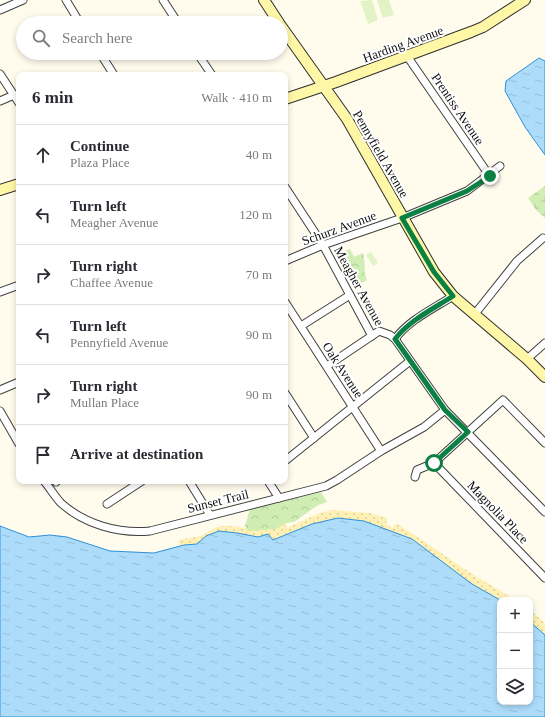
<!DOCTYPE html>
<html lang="en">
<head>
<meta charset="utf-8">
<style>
	body { margin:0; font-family:Georgia,serif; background:#f2f2f3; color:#2b2b33 }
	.controls { position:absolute; right:12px; bottom:12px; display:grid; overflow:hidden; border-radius:8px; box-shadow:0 2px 6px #0003 }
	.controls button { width:36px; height:36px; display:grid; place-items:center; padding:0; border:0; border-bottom:1px solid #e1e1e2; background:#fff; color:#2b2b33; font:20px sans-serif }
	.stop { position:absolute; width:12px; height:12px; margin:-9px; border:3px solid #0b8043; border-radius:50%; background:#fff }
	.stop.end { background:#0b8043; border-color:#fff; box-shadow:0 1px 4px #0008 }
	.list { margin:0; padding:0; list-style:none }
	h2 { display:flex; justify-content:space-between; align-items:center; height:52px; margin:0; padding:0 16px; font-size:17px }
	h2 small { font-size:13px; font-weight:400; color:#7c7c81 }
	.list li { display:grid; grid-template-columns:26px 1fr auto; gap:12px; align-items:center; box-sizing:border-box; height:60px; padding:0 16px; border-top:1px solid #e1e1e2 }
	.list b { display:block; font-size:15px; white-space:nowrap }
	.list p { margin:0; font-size:13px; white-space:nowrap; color:#7c7c81 }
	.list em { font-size:13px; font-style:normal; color:#7c7c81 }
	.icon { flex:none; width:22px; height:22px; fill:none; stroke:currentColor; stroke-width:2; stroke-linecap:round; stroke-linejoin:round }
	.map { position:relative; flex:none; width:545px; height:717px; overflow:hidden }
	.search { position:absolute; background:#fff; box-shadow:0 2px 6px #0003; left:16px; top:16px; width:272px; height:44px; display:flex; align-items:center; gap:10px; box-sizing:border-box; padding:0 14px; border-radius:22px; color:#7c7c81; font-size:15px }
	.panel { position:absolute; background:#fff; box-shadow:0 2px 6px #0003; left:16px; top:72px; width:272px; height:412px; border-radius:8px }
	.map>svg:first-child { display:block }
</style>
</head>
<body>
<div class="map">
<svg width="545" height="717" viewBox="0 0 545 717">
	<defs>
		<pattern id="wetland-marsh" width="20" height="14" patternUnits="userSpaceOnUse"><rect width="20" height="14" fill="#d0edb3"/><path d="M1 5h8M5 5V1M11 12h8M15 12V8" fill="none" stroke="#b1ca99"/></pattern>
		<pattern id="sand-dots" width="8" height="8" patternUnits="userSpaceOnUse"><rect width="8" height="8" fill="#fff0b5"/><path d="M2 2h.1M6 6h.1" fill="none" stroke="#d9cd9a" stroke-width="1.8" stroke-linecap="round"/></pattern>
		<pattern id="park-crowns" width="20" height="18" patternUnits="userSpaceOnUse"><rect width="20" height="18" fill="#d0edb3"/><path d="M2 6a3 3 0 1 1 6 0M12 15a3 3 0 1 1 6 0" fill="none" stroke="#b1ca99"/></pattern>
		<pattern id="water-ripples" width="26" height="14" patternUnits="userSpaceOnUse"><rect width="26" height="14" fill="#addcfb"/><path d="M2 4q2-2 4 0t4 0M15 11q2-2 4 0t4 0" fill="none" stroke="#94bcd6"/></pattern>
	</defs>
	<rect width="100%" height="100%" fill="#fffced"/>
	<path fill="url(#wetland-marsh)" d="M545 186V218L536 210 528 198Z"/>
	<g fill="url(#sand-dots)">
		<path d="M331 510 370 513 387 518 386 524 393 528 394 525 397 524 416 536 469 572 516 600H500L472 584 412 539 364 521 337 518 312 524 273 540 268 534 258 537 237 533 219 531 206 536 197 544 178 545 179 540C187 538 196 538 203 535 208 533 212 528 217 527 242 521 257 540 286 522V528L320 513Z"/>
		<path d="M530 610 545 623V636L530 622Z"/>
	</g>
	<g fill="url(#park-crowns)">
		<path d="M350 249 354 257 363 253C366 262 363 271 367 280L356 286 338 254Z"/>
		<path d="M321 492 327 502 318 505 294 522 286 523 276 529 251 531 246 529 245 526 250 509Z"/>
	</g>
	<g fill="#e2f3c6">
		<path d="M372 0 378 20 368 24 360 1Z"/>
		<path d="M377 0H389L394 15 383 18Z"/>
		<path d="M371 252 378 263 373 266 366 255Z"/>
	</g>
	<g fill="url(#water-ripples)" stroke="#2d90d8">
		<path d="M539 58 545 61V155L525 127 505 91 506 81Z"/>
		<path d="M338 518 364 521 412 539 472 584 500 600V702H530V622L545 635V717H0V526L29 537 50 535 67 537 110 551 154 553 184 545 197 544 206 536 219 531 237 533 258 537 268 534 273 540 312 524Z"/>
	</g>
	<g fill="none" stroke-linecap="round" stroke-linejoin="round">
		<defs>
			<g id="street">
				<path d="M66 0 80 23"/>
				<path d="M163 0 178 23"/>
				<path d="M0 10 23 0"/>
				<path d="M100 53 114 75"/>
				<path d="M197 53 212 75"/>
				<path d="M407 56 489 175"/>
				<path d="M0 74 19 103"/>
				<path d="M0 101 14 95"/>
				<path d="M285 187 323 245 372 336"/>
				<path d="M285 261 323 245 402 218 467 191 500 166"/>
				<path d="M0 292 19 285"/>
				<path d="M285 302 381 451"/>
				<path d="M474 315 517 261 543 238"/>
				<path d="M301 326 350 295"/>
				<path d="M395 339C409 320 433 309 453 296"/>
				<path d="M527 359 545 343"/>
				<path d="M327 366 379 331 390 335 395 339 445 410 545 512"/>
				<path d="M0 390 19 382"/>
				<path d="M285 393 314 438"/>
				<path d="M0 411 19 444"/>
				<path d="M285 461 410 361"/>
				<path d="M434 463 545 578"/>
				<path d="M415 477 417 470 434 463 503 400 545 443"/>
				<path d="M44 481C50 488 55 497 61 503 84 524 118 534 150 531L326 486 337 480 381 451 424 427 445 410"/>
				<path d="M189 481 210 515"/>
				<path d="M268 481 279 498"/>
				<path d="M56 482 57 481"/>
				<path d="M107 504 142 481"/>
			</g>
			<g id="secondary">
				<path d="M264 0 279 23"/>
				<path d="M281 26 347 119 434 272 453 296 527 359 545 377"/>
				<path d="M285 99 336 82 471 32 483 27 525 0"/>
				<path d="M0 190 19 184"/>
			</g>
		</defs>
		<use href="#street" stroke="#404040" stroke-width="9"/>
		<use href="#secondary" stroke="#2f2f2f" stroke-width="12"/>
		<use href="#street" stroke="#fff" stroke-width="7"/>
		<use href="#secondary" stroke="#fff7a8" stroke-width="10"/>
	</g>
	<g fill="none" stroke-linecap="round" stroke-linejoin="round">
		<path stroke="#0b8043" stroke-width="5" d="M434 463 468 432 445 410 395 339C410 320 433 309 453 296L434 272 402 218 467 191 490 176"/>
	</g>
	<g text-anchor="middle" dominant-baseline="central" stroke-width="4" stroke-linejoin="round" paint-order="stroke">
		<g font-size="13" fill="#0d0d0d" stroke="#fff">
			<text transform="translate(403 44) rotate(-20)">Harding Avenue</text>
			<text transform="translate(458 109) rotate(56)">Prentiss Avenue</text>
			<text transform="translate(381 154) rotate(60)">Pennyfield Avenue</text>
			<text transform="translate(339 228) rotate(-20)">Schurz Avenue</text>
			<text transform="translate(359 286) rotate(61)">Meagher Avenue</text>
			<text transform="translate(343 370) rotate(57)">Oak Avenue</text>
			<text transform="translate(218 501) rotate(-14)">Sunset Trail</text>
			<text transform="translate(498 512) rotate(46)">Magnolia Place</text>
		</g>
	</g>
</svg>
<div class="controls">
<button>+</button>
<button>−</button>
<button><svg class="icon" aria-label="layers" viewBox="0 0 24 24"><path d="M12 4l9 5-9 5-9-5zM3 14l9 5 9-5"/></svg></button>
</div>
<div class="stop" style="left:434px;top:463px"></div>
<div class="stop end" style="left:490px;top:176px"></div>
<div class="search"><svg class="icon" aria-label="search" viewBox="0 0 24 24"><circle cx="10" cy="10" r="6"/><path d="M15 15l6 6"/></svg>Search here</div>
<section class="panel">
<h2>6 min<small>Walk · 410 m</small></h2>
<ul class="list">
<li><svg class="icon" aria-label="ahead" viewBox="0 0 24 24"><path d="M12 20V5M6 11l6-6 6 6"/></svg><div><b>Continue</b><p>Plaza Place</p></div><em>40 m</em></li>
<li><svg class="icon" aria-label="left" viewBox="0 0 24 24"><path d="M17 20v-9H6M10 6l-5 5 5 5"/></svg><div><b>Turn left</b><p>Meagher Avenue</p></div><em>120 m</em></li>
<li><svg class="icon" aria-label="right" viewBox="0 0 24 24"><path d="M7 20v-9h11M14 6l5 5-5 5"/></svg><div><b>Turn right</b><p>Chaffee Avenue</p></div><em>70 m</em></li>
<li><svg class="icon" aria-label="left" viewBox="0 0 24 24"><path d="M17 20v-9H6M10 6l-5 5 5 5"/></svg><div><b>Turn left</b><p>Pennyfield Avenue</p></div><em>90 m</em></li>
<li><svg class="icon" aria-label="right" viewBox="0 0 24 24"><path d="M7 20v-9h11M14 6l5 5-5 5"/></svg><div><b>Turn right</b><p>Mullan Place</p></div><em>90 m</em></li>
<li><svg class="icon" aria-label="arrive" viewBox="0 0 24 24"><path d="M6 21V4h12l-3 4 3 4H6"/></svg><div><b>Arrive at destination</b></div></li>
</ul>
</section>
</div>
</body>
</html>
